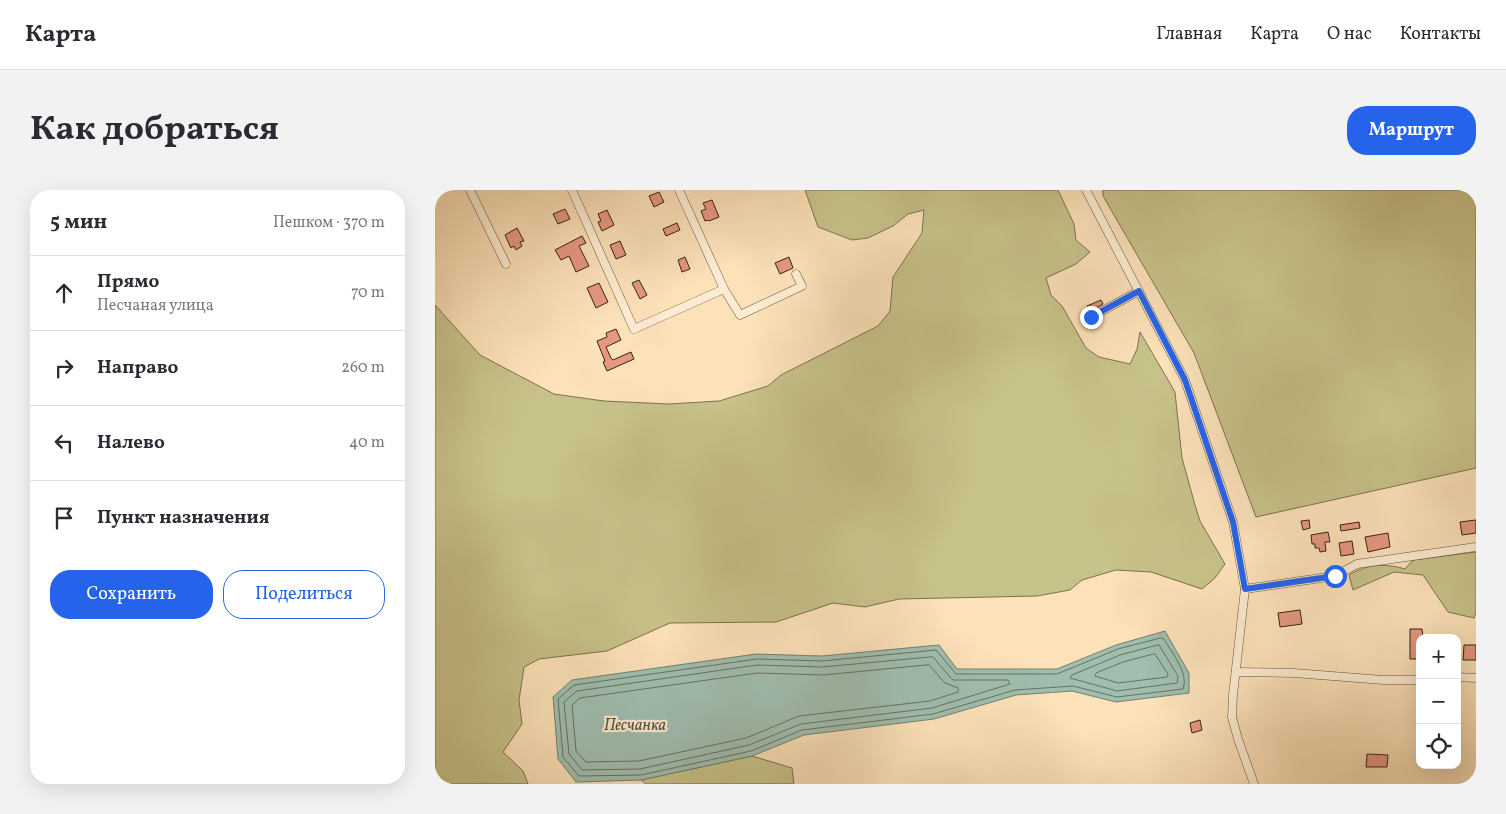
<!DOCTYPE html>
<html lang="ru">
<head>
<meta charset="utf-8">
<style>
	body { margin:0; font-family:Vollkorn,serif; background:#f2f2f3; color:#2b2b33 }
	.controls { position:absolute; right:15px; bottom:15px; display:grid; overflow:hidden; border-radius:10px; box-shadow:0 5px 20px #0002 }
	.controls button { width:45px; height:45px; display:grid; place-items:center; padding:0; border:0; border-bottom:1px solid #e1e1e2; background:#fff; color:#2b2b33; font:25px sans-serif }
	.stop { position:absolute; width:15px; height:15px; margin:-11px; border:4px solid #2563eb; border-radius:50%; background:#fff }
	.stop.end { background:#2563eb; border-color:#fff; box-shadow:0 1px 5px #0008 }
	.list { margin:0; padding:0; list-style:none }
	h2 { display:flex; justify-content:space-between; align-items:center; height:65px; margin:0; padding:0 20px; font-size:21px }
	h2 small { font-size:16px; font-weight:400; color:#7c7c81 }
	.list li { display:grid; grid-template-columns:32px 1fr auto; gap:15px; align-items:center; box-sizing:border-box; height:75px; padding:0 20px; border-top:1px solid #e1e1e2 }
	.list b { display:block; font-size:19px; white-space:nowrap }
	.list p { margin:0; font-size:16px; white-space:nowrap; color:#7c7c81 }
	.list em { font-size:16px; font-style:normal; color:#7c7c81 }
	.actions { display:flex; gap:10px; padding:15px 20px }
	.actions a { flex:1; padding:11px 0; border:1px solid #2563eb; border-radius:20px; text-align:center; font-size:18px; color:#2563eb }
	.actions .main { background:#2563eb; color:#fff }
	.icon { flex:none; width:28px; height:28px; fill:none; stroke:currentColor; stroke-width:2; stroke-linecap:round; stroke-linejoin:round }
	.map { position:relative; flex:none; width:1041px; height:594px; overflow:hidden; border-radius:20px }
	header { display:flex; align-items:center; gap:30px; box-sizing:border-box; height:70px; padding:0 25px; background:#fff; border-bottom:1px solid #e1e1e2 }
	header strong { font-size:24px }
	nav { display:flex; gap:28px; margin-inline-start:auto; font-size:18px }
	.intro { display:flex; align-items:center; justify-content:space-between; box-sizing:border-box; height:120px; padding:0 30px }
	h1 { margin:0; font-size:35px }
	.button { padding:12px 22px; border-radius:20px; background:#2563eb; color:#fff; font-size:18px; font-weight:700 }
	main { display:flex; gap:30px; padding:0 30px }
	aside { flex:1; background:#fff; border-radius:20px; box-shadow:0 5px 20px #0002 }
	.map>svg:first-child { display:block }
</style>
</head>
<body>
<header>
<strong>Карта</strong>
<nav><a>Главная</a><a>Карта</a><a>О нас</a><a>Контакты</a></nav>
</header>
<div class="intro"><h1>Как добраться</h1><a class="button">Маршрут</a></div>
<main>
<aside>
<h2>5 мин<small>Пешком · 370 m</small></h2>
<ul class="list">
<li><svg class="icon" aria-label="ahead" viewBox="0 0 24 24"><path d="M12 20V5M6 11l6-6 6 6"/></svg><div><b>Прямо</b><p>Песчаная улица</p></div><em>70 m</em></li>
<li><svg class="icon" aria-label="right" viewBox="0 0 24 24"><path d="M7 20v-9h11M14 6l5 5-5 5"/></svg><div><b>Направо</b></div><em>260 m</em></li>
<li><svg class="icon" aria-label="left" viewBox="0 0 24 24"><path d="M17 20v-9H6M10 6l-5 5 5 5"/></svg><div><b>Налево</b></div><em>40 m</em></li>
<li><svg class="icon" aria-label="arrive" viewBox="0 0 24 24"><path d="M6 21V4h12l-3 4 3 4H6"/></svg><div><b>Пункт назначения</b></div></li>
</ul>
<div class="actions"><a class="main">Сохранить</a><a>Поделиться</a></div>
</aside>
<div class="map">
<svg width="1041" height="594" viewBox="0 0 1041 594">
	<rect width="100%" height="100%" fill="#fce1b9"/>
	<filter id="stains"><feTurbulence type="fractalNoise" baseFrequency=".004" numOctaves="4"/><feColorMatrix values="0 0 0 0 .2 0 0 0 0 .09 0 0 0 0 .02 0 0 0 .5 -.17"/></filter>
	<radialGradient id="worn" r=".72"><stop offset=".6" stop-color="#630" stop-opacity="0"/><stop offset="1" stop-color="#630" stop-opacity=".3"/></radialGradient>
	<g fill="#c7c18a" stroke="#7d724e">
		<path d="M370 0H623L639 34 641 50 655 62 641 74 611 88 616 105 627 116 651 158 664 167 695 174 702 159 705 142 740 202 747 268 760 315 765 331 790 374 780 388 767 399 716 382 681 380 647 390 635 400 602 406 464 409 430 417 398 413 341 432 235 433 172 461 104 469 89 477 84 510 87 534 68 562 88 581 93 594H0V115L45 165 119 204 169 211 234 214 284 211 333 196 346 185 443 136 455 121 458 87 487 43 489 20 473 24 458 36 433 48 417 50 383 37Z"/>
		<path d="M668 0H1041V278L821 327 759 163 668 6Z"/>
		<path d="M1041 362V422L1039 428 1013 422 988 385 959 382 918 400 914 385C932 374 949 373 970 379L978 370Z"/>
		<path d="M317 566 357 578 359 594H211L206 590Z"/>
	</g>
	<path fill="#9fbeb0" stroke="#748071" d="M730 441 754 483V503L681 512 637 501 581 505 499 529 369 545 317 566 206 590 141 592 123 569 118 507 137 490 321 464 387 466 504 455 522 479H622L681 455Z"/>
	<g fill="none" stroke-linecap="round" stroke-linejoin="round">
		<g stroke="#697162" stroke-width="1">
			<path d="M726 448 729 449C737 463 754 483 748 499L682 507 638 496 580 500 498 524 367 540 316 561 206 585 144 586 128 567 123 509 139 495 322 469 387 471 501 460 521 484H622L683 459Z"/>
			<path d="M724 455 743 486 742 493 682 501 635 488 637 485 685 465Z"/>
			<path d="M720 464 733 484 732 487 683 493 660 486 661 483 688 472Z"/>
			<path d="M498 467 514 486 518 490H573L575 494 497 518 366 534 314 555 205 579 147 580 134 564 129 512 142 501 322 475 387 477Z"/>
			<path d="M494 475 510 493 523 498V502L495 511 364 526 311 548 204 571 151 572 141 561 137 515 145 508 322 483 388 485Z"/>
		</g>
	</g>
	<g fill="#e59781" stroke="#332413">
		<path d="M224 2 229 12 219 17 214 6Z"/>
		<path d="M277 10 284 27 274 31 273 30 270 31 266 21 271 19 268 13Z"/>
		<path d="M130 19 135 29 123 34 118 24Z"/>
		<path d="M172 20 179 35 167 41 163 32 166 31 163 24Z"/>
		<path d="M242 33 245 40 231 46 228 39Z"/>
		<path d="M82 38 89 51 85 52 87 56 81 60 79 56 76 58 70 45Z"/>
		<path d="M147 46 151 53 144 56 154 76 141 82 134 66 126 70 120 60Z"/>
		<path d="M185 51 191 65 181 69 175 55Z"/>
		<path d="M250 67 255 79 247 82 243 70Z"/>
		<path d="M354 67 358 78 345 84 340 73Z"/>
		<path d="M204 90 212 105 205 109 197 93Z"/>
		<path d="M164 93 173 112 161 118 152 98Z"/>
		<path d="M666 110 668 114 654 122 652 116Z"/>
		<path d="M181 139 186 150 171 157 176 168 178 170 196 162 199 169 172 181 168 172 170 171 162 151 172 147 171 143Z"/>
		<path d="M874 330 875 338 868 340 866 331Z"/>
		<path d="M1041 330V343L1027 345 1025 332Z"/>
		<path d="M924 332 925 338 906 341 905 335Z"/>
		<path d="M893 342 895 352H890L891 361 885 362 884 358H880V354H877L876 345Z"/>
		<path d="M953 343 955 357 933 362 930 347Z"/>
		<path d="M917 351 919 364 906 366 904 353Z"/>
		<path d="M865 420 867 434 845 437 843 423Z"/>
		<path d="M975 439H987L988 448H985V469H975Z"/>
		<path d="M1029 455H1041V470H1028Z"/>
		<path d="M765 530 767 540 757 543 755 533Z"/>
		<path d="M932 564 953 565 952 577H931Z"/>
	</g>
	<g fill="none" stroke-linecap="round" stroke-linejoin="round">
		<defs>
			<g id="minor">
				<path d="M35 0 71 74"/>
				<path d="M137 0 199 139 289 99"/>
				<path d="M244 0 289 99 305 125 367 96 361 84"/>
				<path d="M651 0 750 190 798 332 810 399 798 505 797 527 803 549 819 594"/>
				<path d="M656 127 704 101"/>
				<path d="M810 399 900 386 922 374 1041 357"/>
				<path d="M801 482 859 483 948 490H985"/>
				<path d="M1022 487 1041 488"/>
			</g>
		</defs>
		<use href="#minor" stroke="#65533c" stroke-width="9"/>
		<use href="#minor" stroke="#fdecd2" stroke-width="8"/>
	</g>
	<g fill="none" stroke-linecap="round" stroke-linejoin="round">
		<path stroke="#2563eb" stroke-width="6" d="M656 127 704 101 750 190 798 332 810 399 900 386"/>
	</g>
	<g text-anchor="middle" dominant-baseline="central" stroke-width="4.5" stroke-linejoin="round" paint-order="stroke">
		<g font-size="16" font-style="italic" fill="#535242" stroke="#fdecd2">
			<text x="200" y="536">Песчанка</text>
		</g>
	</g>
	<rect width="100%" height="100%" filter="url(#stains)"/>
	<rect width="100%" height="100%" fill="url(#worn)"/>
</svg>
<div class="controls">
<button>+</button>
<button>−</button>
<button><svg class="icon" aria-label="locate" viewBox="0 0 24 24"><circle cx="12" cy="12" r="6"/><path d="M12 2v4M12 18v4M2 12h4M18 12h4"/></svg></button>
</div>
<div class="stop" style="left:900px;top:386px"></div>
<div class="stop end" style="left:656px;top:127px"></div>
</div>
</main>
</body>
</html>
